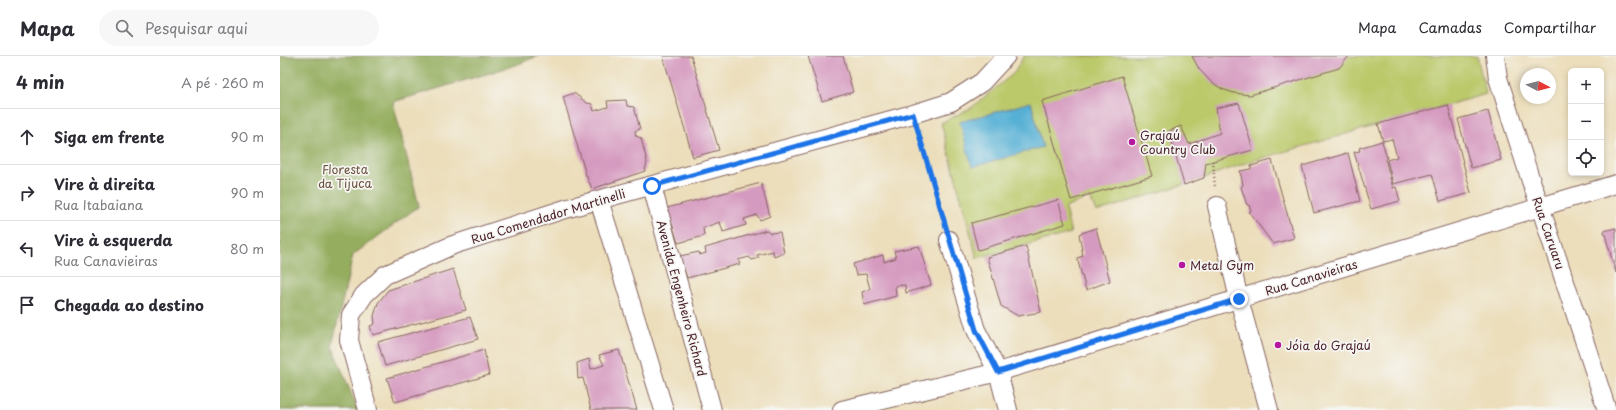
<!DOCTYPE html>
<html lang="pt">
<head>
<meta charset="utf-8">
<style>
	body { margin:0; font-family:"Playpen Sans",sans-serif; background:#f7f7f7; color:#2b2b33 }
	.controls { position:absolute; right:12px; top:12px; display:grid; overflow:hidden; border-radius:6px; box-shadow:0 2px 6px #0003 }
	.controls button { width:36px; height:36px; display:grid; place-items:center; padding:0; border:0; border-bottom:1px solid #e1e1e2; background:#fff; color:#2b2b33; font:20px sans-serif }
	.compass { position:absolute; left:1240px; top:12px; width:36px; height:36px; border-radius:50%; background:#fff; box-shadow:0 2px 6px #0003; rotate:97deg }
	.stop { position:absolute; width:12px; height:12px; margin:-9px; border:3px solid #1a73e8; border-radius:50%; background:#fff }
	.stop.end { background:#1a73e8; border-color:#fff; box-shadow:0 1px 4px #0008 }
	.list { margin:0; padding:0; list-style:none }
	h2 { display:flex; justify-content:space-between; align-items:center; height:52px; margin:0; padding:0 16px; font-size:17px }
	h2 small { font-size:13px; font-weight:400; color:#7c7c81 }
	.list li { display:grid; grid-template-columns:26px 1fr auto; gap:12px; align-items:center; box-sizing:border-box; height:56px; padding:0 16px; border-top:1px solid #e1e1e2 }
	.list b { display:block; font-size:15px; white-space:nowrap }
	.list p { margin:0; font-size:13px; white-space:nowrap; color:#7c7c81 }
	.list em { font-size:13px; font-style:normal; color:#7c7c81 }
	.icon { flex:none; width:22px; height:22px; fill:none; stroke:currentColor; stroke-width:2; stroke-linecap:round; stroke-linejoin:round }
	.map { position:relative; flex:none; width:1336px; height:354px; overflow:hidden }
	header { display:flex; align-items:center; gap:24px; box-sizing:border-box; height:56px; padding:0 20px; background:#fff; border-bottom:1px solid #e1e1e2 }
	header strong { font-size:19px }
	nav { display:flex; gap:22px; margin-inline-start:auto; font-size:14px }
	.search { width:280px; height:36px; background:#f7f7f7; display:flex; align-items:center; gap:10px; box-sizing:border-box; padding:0 14px; border-radius:22px; color:#7c7c81; font-size:15px }
	main { display:flex }
	aside { flex:1; background:#fff }
	.map>svg:first-child { display:block }
</style>
</head>
<body>
<header>
<strong>Mapa</strong>
<div class="search"><svg class="icon" aria-label="search" viewBox="0 0 24 24"><circle cx="10" cy="10" r="6"/><path d="M15 15l6 6"/></svg>Pesquisar aqui</div>
<nav><a>Mapa</a><a>Camadas</a><a>Compartilhar</a></nav>
</header>
<main>
<aside>
<h2>4 min<small>A pé · 260 m</small></h2>
<ul class="list">
<li><svg class="icon" aria-label="ahead" viewBox="0 0 24 24"><path d="M12 20V5M6 11l6-6 6 6"/></svg><div><b>Siga em frente</b></div><em>90 m</em></li>
<li><svg class="icon" aria-label="right" viewBox="0 0 24 24"><path d="M7 20v-9h11M14 6l5 5-5 5"/></svg><div><b>Vire à direita</b><p>Rua Itabaiana</p></div><em>90 m</em></li>
<li><svg class="icon" aria-label="left" viewBox="0 0 24 24"><path d="M17 20v-9H6M10 6l-5 5 5 5"/></svg><div><b>Vire à esquerda</b><p>Rua Canavieiras</p></div><em>80 m</em></li>
<li><svg class="icon" aria-label="arrive" viewBox="0 0 24 24"><path d="M6 21V4h12l-3 4 3 4H6"/></svg><div><b>Chegada ao destino</b></div></li>
</ul>
</aside>
<div class="map">
<svg width="1336" height="354" viewBox="0 0 1336 354">
	<rect width="100%" height="100%" fill="#f6f6f2"/>
	<filter id="ink" filterUnits="userSpaceOnUse"><feTurbulence type="fractalNoise" baseFrequency=".025" numOctaves="2"/><feDisplacementMap in="SourceGraphic" scale="8" xChannelSelector="R" yChannelSelector="G"/><feConvolveMatrix kernelMatrix="1 2 1 2 8 2 1 2 1" color-interpolation-filters="sRGB"/></filter>
	<filter id="wash" filterUnits="userSpaceOnUse"><feTurbulence type="fractalNoise" baseFrequency=".012" numOctaves="4" result="noise"/><feDisplacementMap in="SourceGraphic" scale="16" xChannelSelector="R" yChannelSelector="G"/><feGaussianBlur stdDeviation="0.9" result="paint"/><feColorMatrix in="noise" values="0 0 0 0 0 0 0 0 0 0 0 0 0 0 0 0 0 1.4 0 .05"/><feComposite in="paint" operator="in"/></filter>
	<g filter="url(#wash)">
		<rect width="100%" height="100%" fill="#ecdebb"/>
		<path fill="#bbc96b" stroke="#82744b" d="M744 0H1197L1206 38 972 105 924 122 816 156 810 141 785 152 791 177 697 202 661 67 691 52 734 17Z"/>
		<path fill="#94ad5f" stroke="#6f6645" d="M0 0H258L236 9 113 46 139 150 73 199 52 290 78 354H0Z"/>
		<path fill="#57b0d5" stroke="#506880" d="M751 46 763 91 692 111 680 66Z"/>
		<g id="blocks">
			<g fill="#d59abf">
				<path d="M383 0H411L439 94 413 101Z"/>
				<path d="M528 0H563L573 36 542 45Z"/>
				<path d="M912 0H1069L1059 12 970 39 954 37 942 33 931 26 919 13Z"/>
				<path d="M842 20 872 120 791 144 762 45Z"/>
				<path d="M294 37 307 47 312 48 314 55 328 51 327 45 346 44 347 50 354 51 360 73 355 75 356 80 361 82 367 106 365 115 312 133 306 119 283 41Z"/>
				<path d="M959 47 973 94 926 107 924 122 904 129 889 75 901 70 909 88 940 77 936 52Z"/>
				<path d="M1168 49 1191 137 1160 145 1152 118 1113 128 1107 104 1117 101 1112 83 1103 85 1098 68Z"/>
				<path d="M1208 55 1221 104 1191 112 1178 63Z"/>
				<path d="M1102 85 1107 102 1105 103 1113 132 1116 131 1120 145 1091 153 1074 96 1080 95 1079 92Z"/>
				<path d="M1068 97 1080 145 1034 157 1022 110Z"/>
				<path d="M992 104 1014 182 993 188 969 156 971 155 969 149H967L961 131 963 129 960 115 971 113V110Z"/>
				<path d="M481 127 490 160 480 164 477 159 464 163 466 169 443 176 440 166 423 172 424 180 398 187 387 152Z"/>
				<path d="M778 144 785 168 698 194 691 167Z"/>
				<path d="M816 172 830 225 806 234 797 202 803 200 799 178Z"/>
				<path d="M1336 172V217L1324 175Z"/>
				<path d="M487 174 490 177 500 176 504 197 494 201 493 195 477 199 479 202 472 204 469 201 458 204 460 208 407 222 400 200 419 196 420 199 426 197 425 192Z"/>
				<path d="M639 190 651 229 626 237 625 229 615 230 616 240 584 249 582 236 590 233 586 218 576 219 573 208 603 199 604 206 616 202 614 195Z"/>
				<path d="M746 190 761 256 738 260 721 250 707 201Z"/>
				<path d="M173 213 186 254 93 279 90 270 95 268 94 260 98 247 108 234Z"/>
				<path d="M190 261 198 283 105 310 98 286Z"/>
				<path d="M204 294 209 319 115 346 107 322Z"/>
				<path d="M339 294 357 354H311L303 322 298 323 297 307 309 303 311 313 324 309 319 299Z"/>
			</g>
		</g>
	</g>
	<g filter="url(#ink)">
		<use href="#blocks" fill-opacity="0" stroke="#83625d" stroke-width="1"/>
		<g fill="none" stroke-linecap="round" stroke-linejoin="round">
			<defs>
				<g id="street">
					<path d="M1215 0 1218 22 1251 125 1260 150 1327 354"/>
					<path d="M372 130 432 354"/>
					<path d="M319 144 384 354"/>
					<path d="M937 150 959 243 989 354"/>
					<path d="M669 184 696 274 718 316 728 354"/>
					<path d="M88 354 69 284 71 259 84 239 105 219 173 189 285 153 633 58 671 46 702 26 726 0"/>
					<path d="M562 354 718 316 1336 128"/>
				</g>
			</defs>
			<use href="#street" stroke="#83625d" stroke-width="20"/>
			<g stroke="#83625d" stroke-width="2.5" stroke-dasharray="1 3" stroke-linecap="butt">
				<path d="M638 75 664 166"/>
				<path d="M933 105 935 131"/>
			</g>
			<use href="#street" stroke="#fff" stroke-width="18"/>
		</g>
	</g>
	<g fill="none" stroke-linecap="round" stroke-linejoin="round" filter="url(#ink)">
		<path stroke="#1a73e8" stroke-width="5" d="M372 130 633 58 696 274 718 316 959 243"/>
	</g>
	<g fill="#b5179e" stroke="#f6f6f2" stroke-width="1.5">
		<circle cx="852" cy="86" r="4"/>
		<circle cx="902" cy="209" r="4"/>
		<circle cx="998" cy="289" r="4"/>
	</g>
	<g text-anchor="middle" dominant-baseline="central" stroke-width="3.5" stroke-linejoin="round" paint-order="stroke">
		<g font-size="12" fill="#4a1f2b" stroke="#f6f6f2" text-anchor="start">
			<text x="860" y="79">Grajaú<tspan x="860" dy="14">Country Club</tspan></text>
			<text x="910" y="209">Metal Gym</text>
			<text x="1006" y="289">Jóia do Grajaú</text>
		</g>
		<g font-size="12" fill="#6c523e" stroke="#f6f6f2">
			<text x="65" y="113">Floresta<tspan x="65" dy="14">da Tijuca</tspan></text>
		</g>
		<g font-size="12" fill="#4a1f2b" stroke="#f6f6f2">
			<text transform="translate(268 160) rotate(-17)">Rua Comendador Martinelli</text>
			<text transform="translate(1269 177) rotate(71)">Rua Caruaru</text>
			<text transform="translate(1031 221) rotate(-17)">Rua Canavieiras</text>
			<text transform="translate(402 242) rotate(75)">Avenida Engenheiro Richard</text>
		</g>
	</g>
</svg>
<div class="controls">
<button>+</button>
<button>−</button>
<button><svg class="icon" aria-label="locate" viewBox="0 0 24 24"><circle cx="12" cy="12" r="6"/><path d="M12 2v4M12 18v4M2 12h4M18 12h4"/></svg></button>
</div>
<svg class="compass" viewBox="-18 -18 36 36"><path d="M0-13l5 13h-10z" fill="#e53935"/><path d="M0 13l5-13h-10z" fill="#7c7c81"/></svg>
<div class="stop" style="left:372px;top:130px"></div>
<div class="stop end" style="left:959px;top:243px"></div>
</div>
</main>
</body>
</html>
